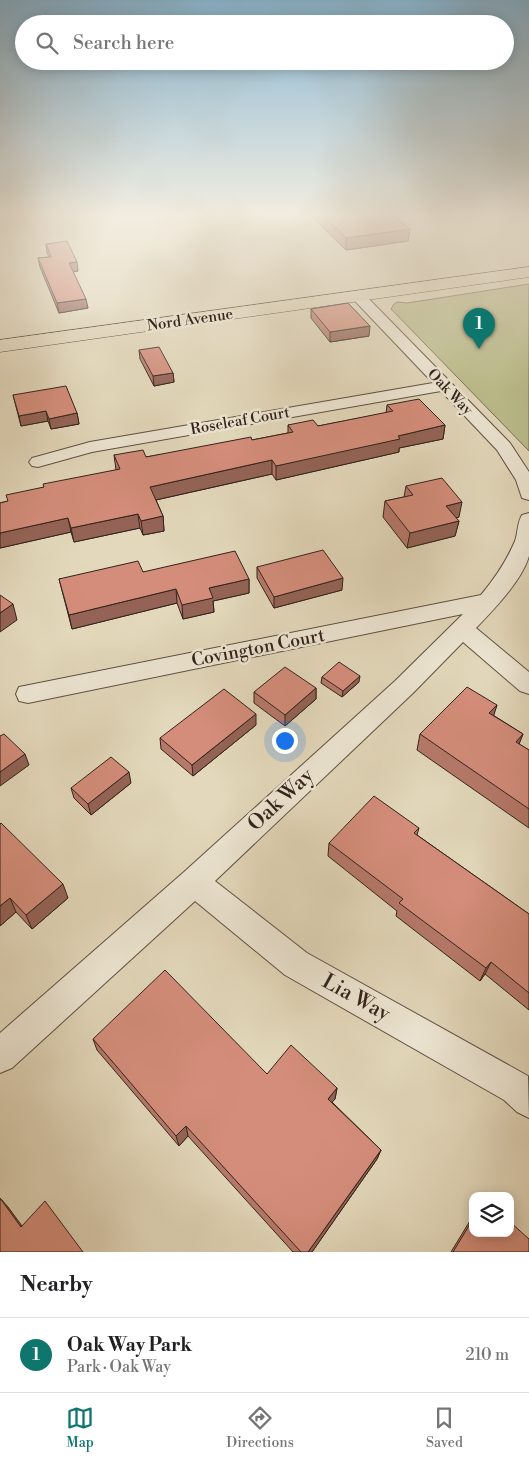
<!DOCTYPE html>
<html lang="en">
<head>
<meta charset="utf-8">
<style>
	body { margin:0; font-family:"Libre Bodoni",serif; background:#f2f2f2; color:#202124 }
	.controls { position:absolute; right:15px; bottom:15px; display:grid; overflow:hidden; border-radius:10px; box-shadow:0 2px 12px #0003 }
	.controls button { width:45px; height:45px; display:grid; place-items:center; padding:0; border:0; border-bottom:1px solid #e0e0e0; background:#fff; color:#202124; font:25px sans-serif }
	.you { position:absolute; left:284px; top:740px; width:18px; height:18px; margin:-12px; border:4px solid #fff; border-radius:50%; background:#1a73e8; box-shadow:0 0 0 8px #1a73e833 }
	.badge { display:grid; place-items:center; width:32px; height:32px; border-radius:50%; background:#0f766e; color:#fff; font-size:16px; font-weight:700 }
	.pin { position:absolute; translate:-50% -41px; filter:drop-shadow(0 1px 2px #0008) }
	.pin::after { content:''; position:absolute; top:26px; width:18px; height:15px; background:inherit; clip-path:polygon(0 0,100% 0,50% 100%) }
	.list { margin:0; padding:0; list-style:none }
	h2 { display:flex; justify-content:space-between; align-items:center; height:65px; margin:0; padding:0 20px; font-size:21px }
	h2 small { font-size:16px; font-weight:400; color:#757577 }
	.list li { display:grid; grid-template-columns:32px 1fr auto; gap:15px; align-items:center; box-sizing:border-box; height:75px; padding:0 20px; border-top:1px solid #e0e0e0 }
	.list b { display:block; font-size:19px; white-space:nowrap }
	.list p { margin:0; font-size:16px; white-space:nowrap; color:#757577 }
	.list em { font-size:16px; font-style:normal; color:#757577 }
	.icon { flex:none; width:28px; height:28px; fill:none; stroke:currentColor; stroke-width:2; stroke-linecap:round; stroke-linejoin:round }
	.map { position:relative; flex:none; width:529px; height:1252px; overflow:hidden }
	.search { position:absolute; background:#fff; box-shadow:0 2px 12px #0003; left:15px; right:15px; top:15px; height:55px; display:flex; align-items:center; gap:12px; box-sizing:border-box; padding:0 18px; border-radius:28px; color:#757577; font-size:19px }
	.sheet { height:140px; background:#fff }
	nav { display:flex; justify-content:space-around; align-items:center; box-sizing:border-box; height:70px; border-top:1px solid #e0e0e0; background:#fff; font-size:14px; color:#757577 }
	nav a { display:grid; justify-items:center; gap:2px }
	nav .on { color:#0f766e }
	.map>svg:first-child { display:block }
</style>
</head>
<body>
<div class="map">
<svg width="529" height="1252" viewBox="0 0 529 1252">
	<rect width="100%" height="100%" fill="#e3d8bb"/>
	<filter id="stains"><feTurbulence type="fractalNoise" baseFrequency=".004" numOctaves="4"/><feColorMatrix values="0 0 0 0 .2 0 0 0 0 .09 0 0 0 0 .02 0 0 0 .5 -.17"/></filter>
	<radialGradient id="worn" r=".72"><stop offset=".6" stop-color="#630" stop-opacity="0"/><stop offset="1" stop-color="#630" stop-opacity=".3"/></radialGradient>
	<path fill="#bbbc8b" stroke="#767054" d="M529 284V451L391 309 394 304 398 302 407 303Z"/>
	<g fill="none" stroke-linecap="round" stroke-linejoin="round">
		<defs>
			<g id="minor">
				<path d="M359 293 364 294 510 443 529 472V500L522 498 516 480 497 450 441 391 92 452 38 467 32 466 29 462 32 458 90 442 433 383 354 300 352 297Z"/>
				<path d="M529 513C529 526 529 543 529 556 522 581 493 610 476 628L529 672V694L520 691 463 642 413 693 215 881 307 953 528 1076 529 1118 517 1112 504 1100 285 975 195 901 12 1068 0 1073V1033L184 872 395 681 463 614 28 703 19 701 16 694 19 687 481 595C495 578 506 562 515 541 518 533 517 523 522 515Z"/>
			</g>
			<path id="primary" d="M529 267V277L0 352V340Z"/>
		</defs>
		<use href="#minor" stroke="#5e5044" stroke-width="2"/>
		<use href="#primary" stroke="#32231c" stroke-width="1"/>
		<use href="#minor" fill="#ede6d3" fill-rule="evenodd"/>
		<use href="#primary" fill="#e3d8bb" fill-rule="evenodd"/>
	</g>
	<g fill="#b6796a" stroke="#32231c">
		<path d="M310 215H391L410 229 408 241 346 250Z"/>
		<path d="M46 244 78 271 73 272 88 308 59 313 40 267 38 258 49 257 47 253Z"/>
		<path d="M311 309 369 336 330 342 311 318Z"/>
		<path d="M139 350 173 373 174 382 154 386 140 359Z"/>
		<path d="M13 395 77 413 79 424 51 429 48 421 21 426Z"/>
		<path d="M387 405 445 425 443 439 399 448V452L276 480 272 474 156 500 163 516 164 531 143 535 140 528 74 542 71 532 0 548V503L8 501 44 487 116 470 114 455 146 457 252 440 288 433V425L318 426 386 413Z"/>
		<path d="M406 486 459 517 456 518 459 521 455 536 407 548 383 517 385 501 404 497Z"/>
		<path d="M257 567 342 590 274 608 257 578Z"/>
		<path d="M143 572 249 579V593L213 601 214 612 183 619 177 603 72 629 59 579Z"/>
		<path d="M322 677 359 682 342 697 321 683Z"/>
		<path d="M316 688V699L285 726 254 703V692Z"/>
		<path d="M497 705 493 715 523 734 519 744 529 750V828L417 750 420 734Z"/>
		<path d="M256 725 193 776 161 749 160 738Z"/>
		<path d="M131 783 91 815 74 798 71 788Z"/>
		<path d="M0 824 68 898 32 929 16 912 0 926Z"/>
		<path d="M419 828 417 835 529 914V1010L485 974 480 981 396 916 397 911 328 856 329 843Z"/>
		<path d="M93 1039 337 1088 335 1099 332 1102 381 1150 377 1159 312 1252H293L188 1136 179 1146 97 1050Z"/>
		<path d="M473 1216V1233L529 1252H451Z"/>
	</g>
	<g fill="#946356" stroke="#32231c">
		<path d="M410 229 408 241 346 250V238Z"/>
		<path d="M77 262 78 271 70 272 69 263Z"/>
		<path d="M86 299 88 308 59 313 57 303Z"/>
		<path d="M370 326 369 336 330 342V332Z"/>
		<path d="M173 373 174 382 154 386 153 376Z"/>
		<path d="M46 411 48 421 21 426 19 416Z"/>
		<path d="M77 413 79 424 51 429 49 419Z"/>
		<path d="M445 425 443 439 399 448V452L276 480V466L398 436Z"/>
		<path d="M272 460V474L151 501 150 487Z"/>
		<path d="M462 502 459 517 443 521 446 506Z"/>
		<path d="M138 514 140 528 74 542 71 528Z"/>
		<path d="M163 516 164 531 143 535 141 521Z"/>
		<path d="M68 518 71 532 0 548V533Z"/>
		<path d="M459 521 455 536 407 548 410 533Z"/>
		<path d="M343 578 342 590 274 608V597Z"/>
		<path d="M249 579V593L213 601 214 612 183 619 182 605 209 588Z"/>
		<path d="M176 589 177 603 72 629 69 615Z"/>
		<path d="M13 604 17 620 0 632V613Z"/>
		<path d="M360 676 359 682 342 697 343 691Z"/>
		<path d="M316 688V699L285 726V715Z"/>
		<path d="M497 705 492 721 489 713Z"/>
		<path d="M256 714V725L193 776 192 765Z"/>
		<path d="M523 734 517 749 516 742Z"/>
		<path d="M25 754 29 765 0 786V772Z"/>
		<path d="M129 772 131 783 91 815 88 804Z"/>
		<path d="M63 884 68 898 32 929 26 915Z"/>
		<path d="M10 898 16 912 0 926V906Z"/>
		<path d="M491 962 485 974 480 981 486 968Z"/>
		<path d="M337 1088 335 1099 326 1109 328 1099Z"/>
		<path d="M186 1126 188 1136 179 1146 176 1136Z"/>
		<path d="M381 1150 377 1159 312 1252H308Z"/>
		<path d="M0 1198 8 1207 28 1234 21 1227Z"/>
	</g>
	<g fill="#d48d7b" stroke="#32231c">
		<path d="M322 215H391L410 229 346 238Z"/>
		<path d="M67 241 77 262 69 263 86 299 57 303 38 258 51 257 46 244Z"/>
		<path d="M348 303 370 326 330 332 311 309Z"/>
		<path d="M159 347 173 373 153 376 139 350Z"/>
		<path d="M66 386 77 413 49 419 46 411 19 416 13 395Z"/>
		<path d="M419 399 445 425 398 436 400 439 276 466 272 460 150 487 163 516 141 521 138 514 71 528 68 518 0 533V503L8 501 6 495 44 487 43 484 120 469 114 455 143 450 146 457 251 437 252 440 293 432 288 425 313 420 318 426 393 411 387 405Z"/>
		<path d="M442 478 462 502 446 506 459 521 410 533 385 501 413 495 406 486Z"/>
		<path d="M323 550 343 578 274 597 257 567Z"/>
		<path d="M235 551 249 579 209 588 213 598 182 605 176 589 69 615 59 579 138 561 143 572Z"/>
		<path d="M0 595 13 604 0 613Z"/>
		<path d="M339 662 360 676 343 691 322 677Z"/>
		<path d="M285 667 316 688 285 715 254 692Z"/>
		<path d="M467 687 497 705 489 713 523 734 516 742 529 750V809L420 734Z"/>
		<path d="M224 689 256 714 192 765 160 738Z"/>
		<path d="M4 734 25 754 0 772V736Z"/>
		<path d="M111 757 129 772 88 804 71 788Z"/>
		<path d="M374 796 419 828 414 833 529 914V993L491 962 486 968 399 903 403 899 329 843Z"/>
		<path d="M1 823 63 884 26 915 10 898 0 906V824Z"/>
		<path d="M165 970 267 1074 291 1045 337 1088 328 1099 381 1150 308 1252H301L186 1126 176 1136 93 1039Z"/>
		<path d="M0 1198 21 1227 45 1201 83 1252H0Z"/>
		<path d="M473 1219V1233H510V1222L529 1239V1252H453Z"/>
	</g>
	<linearGradient id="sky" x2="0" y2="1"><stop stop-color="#87b6d3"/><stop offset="0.55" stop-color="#f2ede0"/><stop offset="1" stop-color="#f2ede0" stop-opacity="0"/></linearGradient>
	<rect width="529" height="391" fill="url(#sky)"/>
	<g text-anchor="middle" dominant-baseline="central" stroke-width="5" stroke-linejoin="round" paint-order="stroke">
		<g font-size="15" fill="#32231c" stroke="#ede6d3">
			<text transform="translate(190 320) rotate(-8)">Nord Avenue</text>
			<text transform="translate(450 392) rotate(46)">Oak Way</text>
			<text transform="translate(240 421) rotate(-10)">Roseleaf Court</text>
		</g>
		<g font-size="18" fill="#32231c" stroke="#ede6d3">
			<text transform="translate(258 648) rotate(-11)">Covington Court</text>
		</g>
		<g font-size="21" fill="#32231c" stroke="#ede6d3">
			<text transform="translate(281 800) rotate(-43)">Oak Way</text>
			<text transform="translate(356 998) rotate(29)">Lia Way</text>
		</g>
	</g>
	<rect width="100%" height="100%" filter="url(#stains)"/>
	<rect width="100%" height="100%" fill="url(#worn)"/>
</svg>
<div class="controls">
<button><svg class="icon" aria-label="layers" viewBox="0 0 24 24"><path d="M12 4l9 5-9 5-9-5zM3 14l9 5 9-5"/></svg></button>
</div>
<div class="you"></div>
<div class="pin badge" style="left:479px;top:349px">1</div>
<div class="search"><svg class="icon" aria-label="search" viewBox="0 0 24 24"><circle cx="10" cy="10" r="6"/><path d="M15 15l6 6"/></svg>Search here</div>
</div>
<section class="sheet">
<h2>Nearby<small></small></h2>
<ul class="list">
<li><span class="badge">1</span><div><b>Oak Way Park</b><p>Park · Oak Way</p></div><em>210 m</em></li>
</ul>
</section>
<nav>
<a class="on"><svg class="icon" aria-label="map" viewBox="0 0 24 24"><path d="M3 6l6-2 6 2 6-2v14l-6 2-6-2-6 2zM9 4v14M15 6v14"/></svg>Map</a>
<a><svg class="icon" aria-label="directions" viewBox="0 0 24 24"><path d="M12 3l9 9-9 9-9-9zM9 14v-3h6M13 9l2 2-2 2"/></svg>Directions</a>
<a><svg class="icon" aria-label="saved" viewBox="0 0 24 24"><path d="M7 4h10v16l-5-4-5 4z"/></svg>Saved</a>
</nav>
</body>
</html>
